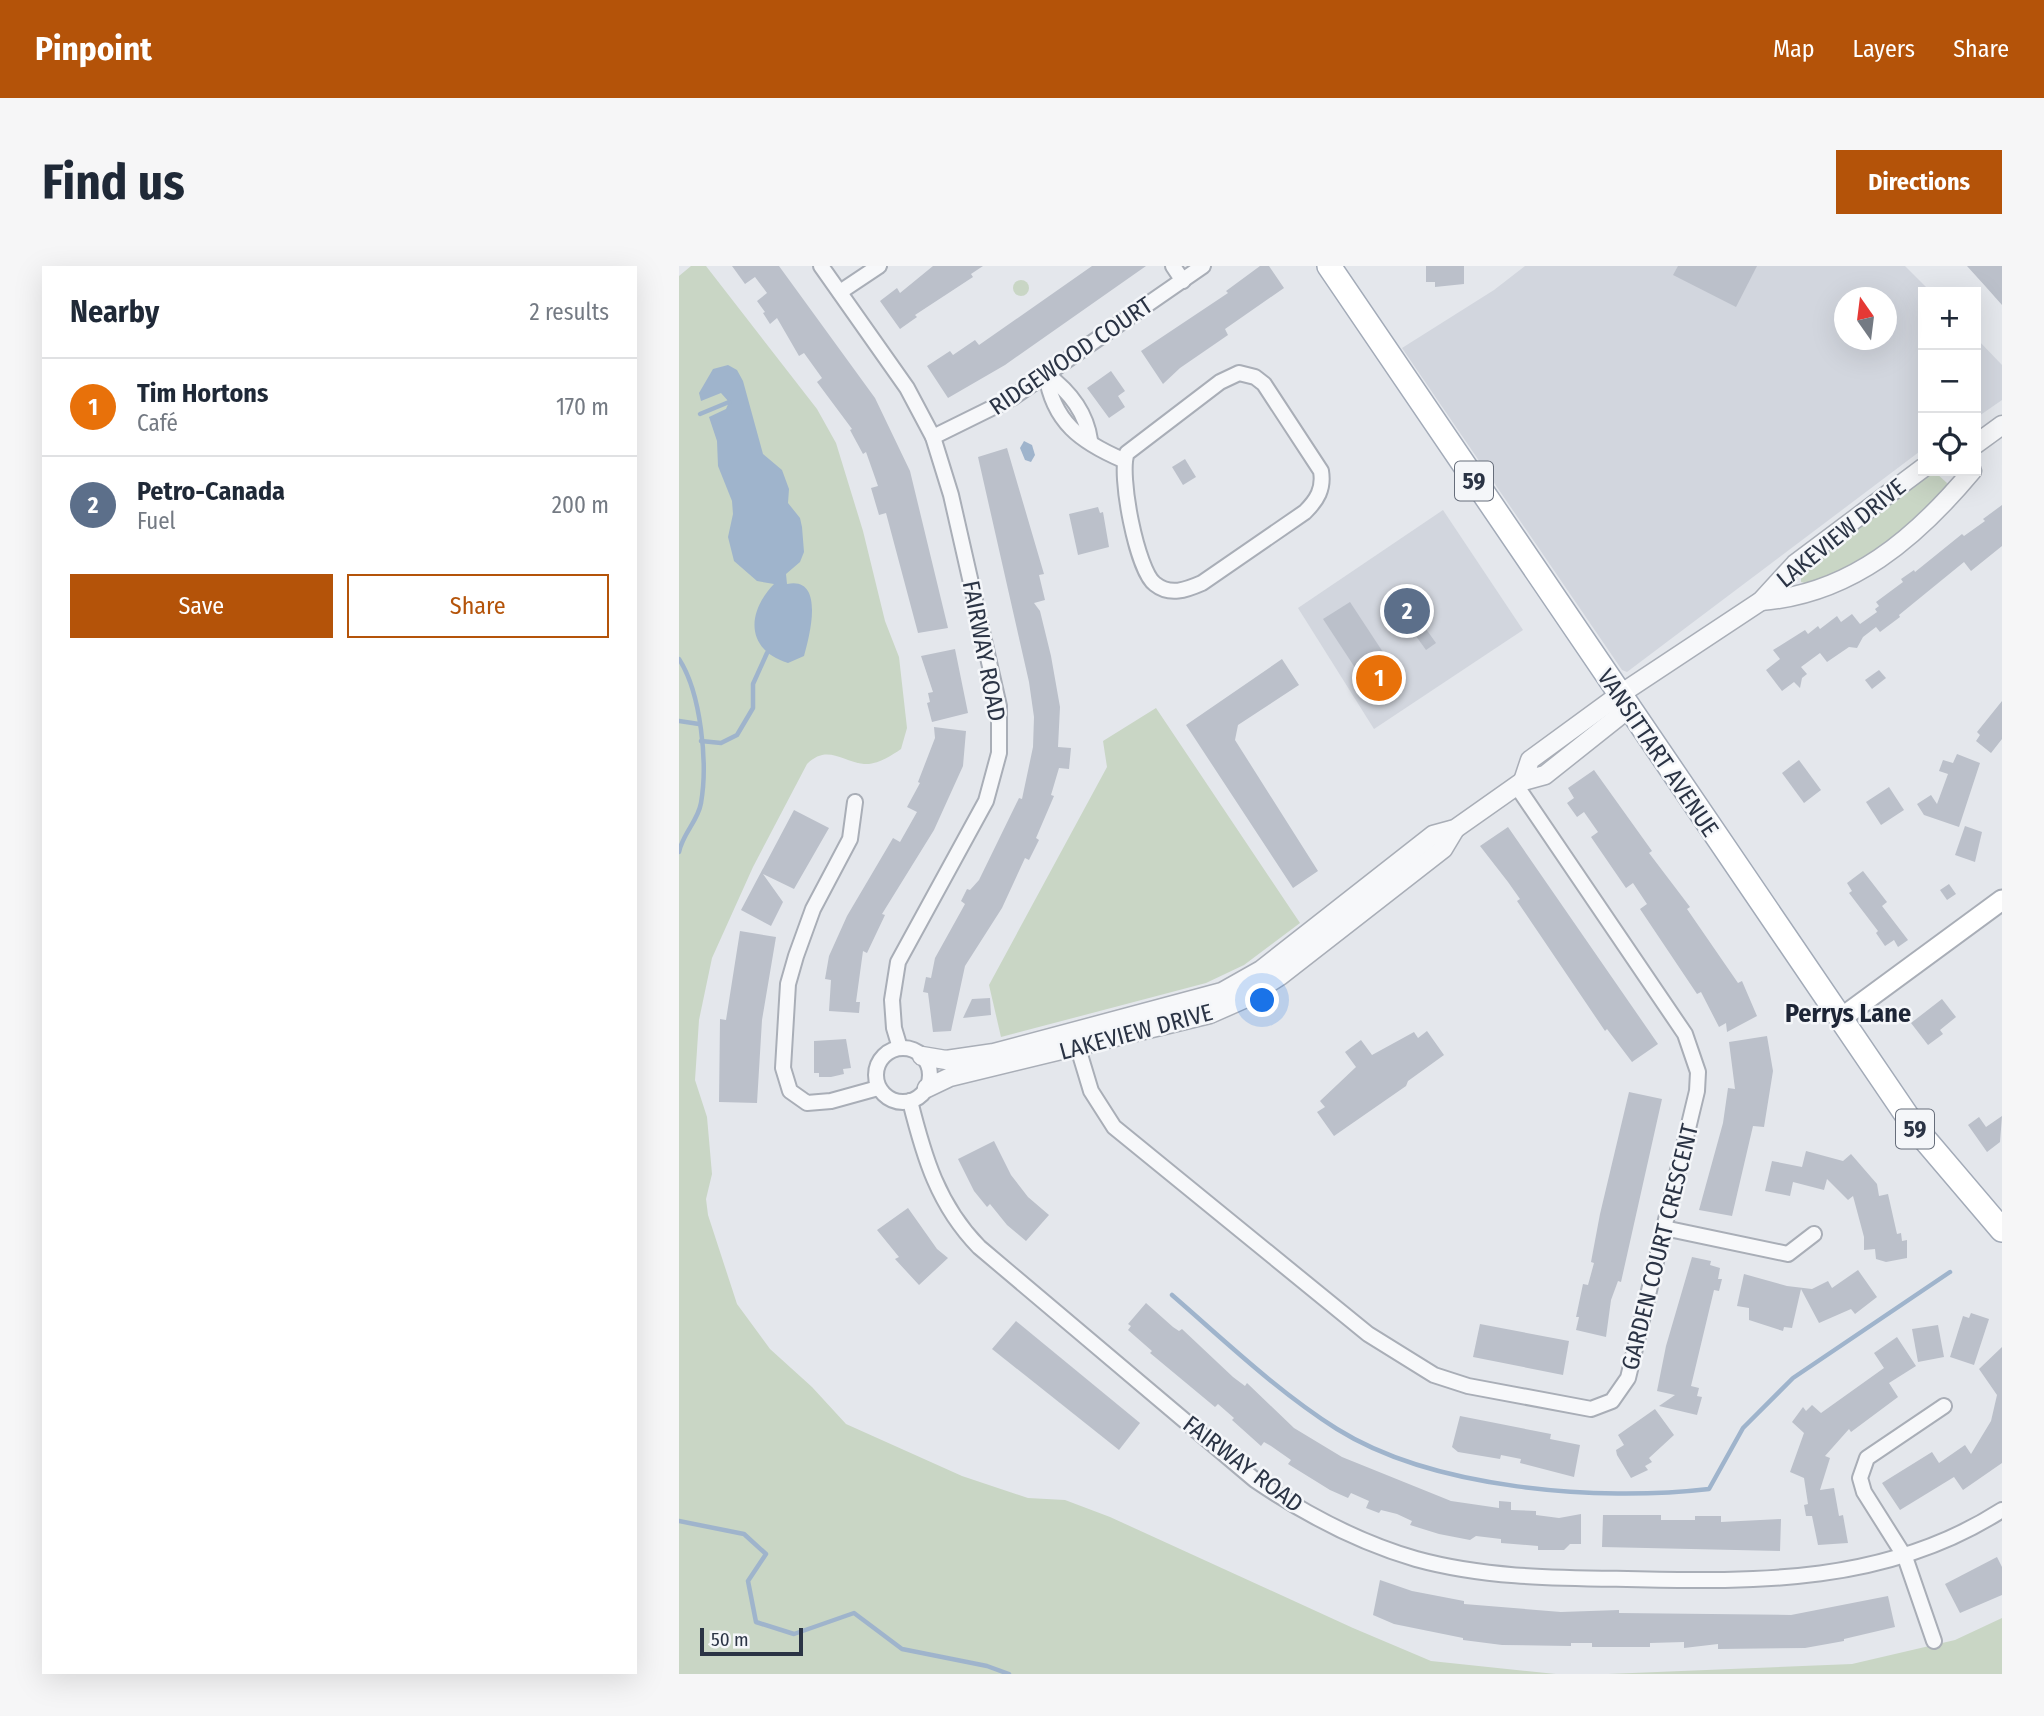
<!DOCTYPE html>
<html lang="en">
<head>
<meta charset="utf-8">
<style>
	body { margin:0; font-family:"Fira Sans Condensed",sans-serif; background:#f6f6f7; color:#1f2937 }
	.controls { position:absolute; right:21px; top:21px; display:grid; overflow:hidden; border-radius:0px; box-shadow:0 7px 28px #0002 }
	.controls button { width:63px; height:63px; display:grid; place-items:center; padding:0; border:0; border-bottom:2px solid #e0e1e3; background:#fff; color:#1f2937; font:35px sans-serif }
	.compass { position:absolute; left:1155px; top:21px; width:63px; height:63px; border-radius:50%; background:#fff; box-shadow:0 7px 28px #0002; rotate:346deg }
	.scale { position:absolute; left:21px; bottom:18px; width:103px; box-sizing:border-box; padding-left:7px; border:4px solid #2b3445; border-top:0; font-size:19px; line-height:24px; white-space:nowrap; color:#2b3445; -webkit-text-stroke:5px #f4f6f9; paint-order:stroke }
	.you { position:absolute; left:584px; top:735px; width:24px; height:24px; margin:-18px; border:5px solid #fff; border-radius:50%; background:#1a73e8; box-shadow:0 0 0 10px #1a73e833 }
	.badge { display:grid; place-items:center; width:46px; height:46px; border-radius:50%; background:#b45309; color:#fff; font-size:23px; font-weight:700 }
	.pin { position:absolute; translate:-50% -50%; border:4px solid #fff; box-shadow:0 2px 7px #0006 }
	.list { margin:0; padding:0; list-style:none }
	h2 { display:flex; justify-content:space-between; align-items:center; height:91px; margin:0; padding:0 28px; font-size:30px }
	h2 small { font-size:23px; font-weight:400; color:#747a83 }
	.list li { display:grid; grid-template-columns:46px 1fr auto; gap:21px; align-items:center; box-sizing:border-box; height:98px; padding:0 28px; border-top:2px solid #e0e1e3 }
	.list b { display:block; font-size:26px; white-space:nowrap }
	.list p { margin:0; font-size:23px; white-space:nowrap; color:#747a83 }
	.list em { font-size:23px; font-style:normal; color:#747a83 }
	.actions { display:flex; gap:14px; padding:21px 28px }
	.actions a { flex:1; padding:16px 0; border:2px solid #b45309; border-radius:0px; text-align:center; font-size:24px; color:#b45309 }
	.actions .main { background:#b45309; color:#fff }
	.icon { flex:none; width:38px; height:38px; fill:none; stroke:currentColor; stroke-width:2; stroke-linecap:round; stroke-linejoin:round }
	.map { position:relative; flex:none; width:1323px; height:1408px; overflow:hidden; border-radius:0px }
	header { display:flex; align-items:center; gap:42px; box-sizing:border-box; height:98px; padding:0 35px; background:#b45309; color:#fff }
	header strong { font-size:33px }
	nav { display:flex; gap:38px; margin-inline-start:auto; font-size:24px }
	.intro { display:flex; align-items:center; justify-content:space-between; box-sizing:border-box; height:168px; padding:0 42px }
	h1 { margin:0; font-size:49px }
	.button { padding:18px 32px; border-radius:0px; background:#b45309; color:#fff; font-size:24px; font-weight:700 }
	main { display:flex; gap:42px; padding:0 42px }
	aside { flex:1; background:#fff; border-radius:0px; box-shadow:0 7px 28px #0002 }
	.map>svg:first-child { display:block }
</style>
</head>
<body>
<header>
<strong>Pinpoint</strong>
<nav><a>Map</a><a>Layers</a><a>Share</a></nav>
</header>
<div class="intro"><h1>Find us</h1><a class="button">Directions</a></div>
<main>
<aside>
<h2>Nearby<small>2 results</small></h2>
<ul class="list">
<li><span class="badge" style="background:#e8710a">1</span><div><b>Tim Hortons</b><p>Café</p></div><em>170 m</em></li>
<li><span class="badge" style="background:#5c6f8a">2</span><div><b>Petro-Canada</b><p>Fuel</p></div><em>200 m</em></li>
</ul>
<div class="actions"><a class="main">Save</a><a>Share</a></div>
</aside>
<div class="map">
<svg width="1323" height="1408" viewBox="0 0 1323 1408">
	<rect width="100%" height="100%" fill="#e4e7ec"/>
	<g fill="#d2d6de" fill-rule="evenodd">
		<path d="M846 0H1226L1252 26H1244V183L948 406 943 404 723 82 815 24ZM1166 32H1208V74H1166Z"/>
		<path d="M1297 72 1323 99V134L1297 152Z"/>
		<path d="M764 244 844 364 695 463 619 342Z"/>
	</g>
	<g fill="#c9d6c5">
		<path d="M12 0H27L138 143 157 177 184 265 206 355 220 391 228 462 222 483C212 490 198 499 185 498 162 495 148 478 128 498L74 601 33 692 20 754 16 814 28 851 33 908 27 933 29 949 58 1038 91 1083 133 1121 167 1158 283 1210 349 1232 386 1234 431 1251 674 1362 752 1395 877 1408H0V10Z"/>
		<circle cx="342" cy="22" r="8"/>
		<path d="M1257 207 1268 217C1264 244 1148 327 1122 316V304L1250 208Z"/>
		<path d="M477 442 621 657 565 699 527 717 322 771 310 719 428 501 424 475Z"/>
		<path d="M1323 1352V1408H929L1173 1398 1276 1374Z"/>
	</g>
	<g fill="#9fb4cc">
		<path d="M49 99 58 104 64 115 84 188 103 204 110 223 109 237 121 252 123 261 125 286 121 296 107 308 108 318C146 310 131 369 125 390L109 397C67 384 67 347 95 318L78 315 55 295 49 271 54 248 53 235 39 200 38 175 30 151 47 143 50 136 42 127 22 135 20 127 34 103Z"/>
		<path d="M345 175 353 179 356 189 352 196 346 194 341 182Z"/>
	</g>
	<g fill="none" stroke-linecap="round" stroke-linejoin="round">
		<g stroke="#9fb4cc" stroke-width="4.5">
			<path d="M21 148 50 136"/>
			<path d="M0 393C22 427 29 497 22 537 19 555 4 567 0 586"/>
			<path d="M0 455 20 458"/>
			<path d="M22 475 42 477 58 469 74 442V418L88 387"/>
			<path d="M493 1029C546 1075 598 1125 658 1163 754 1223 919 1236 1030 1223L1064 1162 1114 1112 1271 1006"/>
			<path d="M0 1255 65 1268 87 1288 69 1315 77 1356 115 1368 175 1347 223 1383 308 1400 330 1408"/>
		</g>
	</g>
	<g fill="#bbc0ca">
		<path d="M53 0H100L196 132 231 205 269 362 239 367 207 247 200 249 197 239 192 222 199 220 187 186 184 188 171 164 173 163 138 116 143 112 125 87 120 90 98 52 91 58 84 47 86 46 78 35 88 27 76 11 66 18Z"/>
		<path d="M254 0H304L292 8 294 11 236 49 238 51 221 63 201 35 218 22 221 27Z"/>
		<path d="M413 0H467L326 99 269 132 248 100 271 85 274 89 296 74 300 79Z"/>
		<path d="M581 0H590L605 22 546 63 549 69 501 102 484 118 462 85 549 27 547 25Z"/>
		<path d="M747 0H785V18L756 21V16H747Z"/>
		<path d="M999 0H1078L1057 41 994 9Z"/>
		<path d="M1288 0H1323V39L1307 21Z"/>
		<path d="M432 105 446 125 439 130 446 141 430 152 408 122Z"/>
		<path d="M328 182 365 308 360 309 366 334 355 337 361 345 372 390 381 441 379 481 392 482 390 503 380 502 372 529 375 530 357 572 360 574 350 594 346 592 323 642 286 700 272 765 254 766 249 727 244 726 247 711 252 712 256 692 286 638 282 635 288 623 291 624 300 614 340 532 343 533 354 481 355 451 350 416 299 191Z"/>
		<path d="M506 193 517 211 504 219 493 201Z"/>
		<path d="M1323 239V280L1292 305 1285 296 1220 349 1221 351 1201 366 1197 361 1184 371 1178 382 1170 381 1148 396 1141 387 1122 401 1128 408 1123 412 1121 422 1115 416 1103 425 1087 404 1101 393 1094 384 1126 364 1129 368 1139 360 1141 363 1158 350 1162 356 1173 348 1181 358 1198 346 1196 343 1200 340 1197 336 1224 316 1222 313 1235 304 1236 306 1283 268 1285 270 1306 255 1304 253Z"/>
		<path d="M419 241 421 247 424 246 430 281 399 289 390 248Z"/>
		<path d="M719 324 757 377 747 384 709 331Z"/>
		<path d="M671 336 719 409 692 426 644 353Z"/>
		<path d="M276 383 289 447 253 456 248 437 251 436 249 427 254 426 242 390Z"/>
		<path d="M603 393 620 419 559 459 556 474 639 605 614 622 507 459Z"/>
		<path d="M1200 404 1207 412 1193 423 1186 414Z"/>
		<path d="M1323 435V473L1312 487 1297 475 1301 469 1298 466Z"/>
		<path d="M255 461 287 465 284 500 255 564 203 648 206 649 188 687 184 685 177 736H181L180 747 150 745 152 714 146 713 150 690 168 650 214 572 221 576 238 546 228 541 241 517 239 516 256 472Z"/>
		<path d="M1278 488 1301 497 1280 561 1245 549 1238 538 1252 529 1258 538 1269 508 1260 505 1264 494 1274 497Z"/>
		<path d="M1120 494 1142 524 1125 537 1103 507Z"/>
		<path d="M915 504 973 585 970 587 1011 641 1008 643 1059 717 1063 715 1078 750 1048 766 1047 757 1040 761 1022 726 1018 728 961 643 968 638 954 617 947 622 912 571 919 566 905 546 898 551 888 537 895 532 889 522Z"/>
		<path d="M1210 521 1225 544 1202 559 1187 536Z"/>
		<path d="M115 544 150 562 115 623 84 608 104 636 92 660 62 644Z"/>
		<path d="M1286 560 1303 566 1296 596 1276 589Z"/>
		<path d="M829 561 979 778 953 796 928 763 926 765 838 635 841 633 829 616 801 580Z"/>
		<path d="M1184 605 1208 636 1203 640 1229 674 1219 681 1215 674 1206 680 1197 667 1199 665 1170 627 1173 625 1168 617Z"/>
		<path d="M1270 618 1277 628 1268 634 1261 624Z"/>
		<path d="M61 665 97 671 83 754 78 837 40 836 41 753 47 754Z"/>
		<path d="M311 732 312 749 284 752 293 733Z"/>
		<path d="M1263 733 1277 751 1261 764 1264 768 1249 779 1232 757Z"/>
		<path d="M748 765 765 789 729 815 727 820 655 870 638 846 646 841 641 835 677 801 666 786 682 774 693 789 735 766 739 772Z"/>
		<path d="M1088 770 1094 805 1085 861 1074 860 1053 950 1020 944 1044 857 1049 822 1056 823 1050 776Z"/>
		<path d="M167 773 172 802 164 803 165 808 152 811H140V807H135V775Z"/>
		<path d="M950 826 983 833 942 1016 939 1015 932 1034 927 1071 897 1064 900 1051H897L904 1018 909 1019 915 997 912 996 921 948Z"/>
		<path d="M1323 850 1321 876 1308 886 1289 859 1300 851 1307 861Z"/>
		<path d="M315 875 332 909 349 931 370 949 347 975 328 959 311 938 308 941 295 925 279 893Z"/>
		<path d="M1127 885 1164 895 1172 888 1198 918 1200 930 1209 928 1218 968 1222 967 1223 975 1228 974V992L1207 996 1197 993 1196 983 1185 984V971L1174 930 1169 934 1148 913 1145 924 1114 916 1111 930 1086 925 1093 895 1123 901Z"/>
		<path d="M229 942 258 983 269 992 240 1019 216 993 220 991 198 964Z"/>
		<path d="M1013 991 1032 995 1031 999 1041 1002 1039 1013H1043L1040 1025 1035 1024 1012 1120 1020 1122 1018 1130 1023 1131 1018 1149 980 1140 996 1129 978 1125 987 1080Z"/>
		<path d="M1179 1004 1198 1031 1176 1048 1172 1043 1140 1057 1122 1023 1113 1062 1105 1061 1104 1065 1070 1054V1042L1058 1040 1065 1008 1108 1020 1133 1023 1149 1015 1153 1022Z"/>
		<path d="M467 1037 494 1061 500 1065 503 1063 554 1111 566 1120 568 1117 615 1162 663 1191 772 1235 820 1242V1235L832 1236V1244L857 1245V1249L880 1252 902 1248V1278H891L885 1284H859V1280L822 1277V1273L797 1270 791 1274 760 1268 731 1259 733 1255 718 1248 702 1244 700 1247 687 1242 690 1235 672 1227 669 1232 651 1224 609 1198 612 1194 592 1180 585 1176 582 1180 553 1154 555 1152 539 1138 536 1141 471 1087 473 1085 449 1064 452 1060 449 1058Z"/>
		<path d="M1292 1047 1310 1053 1295 1099 1271 1091 1284 1050 1290 1052Z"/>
		<path d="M337 1055 461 1157 440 1184 313 1083Z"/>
		<path d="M801 1058 890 1075 884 1109 794 1091Z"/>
		<path d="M1259 1059 1265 1091 1239 1096 1233 1063Z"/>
		<path d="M1218 1071 1237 1100 1210 1117 1219 1131 1172 1166 1170 1163 1146 1190 1151 1192 1141 1224 1155 1222 1160 1250 1164 1249 1169 1277 1139 1279 1133 1250H1127L1125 1239 1129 1238 1125 1212 1111 1206 1125 1167 1113 1156 1124 1141 1127 1145 1133 1139 1142 1147 1205 1102 1195 1087Z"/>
		<path d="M1323 1081V1197L1284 1224 1275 1211 1221 1244 1203 1217 1253 1186 1260 1197 1286 1179 1292 1188 1312 1155 1318 1129 1300 1103Z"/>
		<path d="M976 1143 995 1169 970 1192 973 1196 966 1200 969 1204 952 1212 938 1189 937 1184 945 1179 939 1169Z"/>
		<path d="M781 1150 872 1168 871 1173 901 1179 895 1211 841 1197 842 1193 822 1189 821 1193 779 1186 773 1181Z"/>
		<path d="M924 1249H982V1254H1016V1250H1042V1256L1102 1253 1101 1285 923 1281Z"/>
		<path d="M1318 1291 1323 1301V1329L1281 1347 1266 1318Z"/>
		<path d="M701 1314 733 1325 785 1335V1338L882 1346 940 1344V1347L1112 1349 1209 1330 1216 1361 1165 1373V1375L1126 1382 1039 1383V1378L1005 1382V1376L971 1377V1381H913V1377H892V1380L823 1379 784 1374V1372L715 1358 694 1349Z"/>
	</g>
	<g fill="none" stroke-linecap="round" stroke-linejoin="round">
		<defs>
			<g id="minor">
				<path d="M142 0 228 122 254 171 272 229 320 440V487L307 535 219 696 213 734 215 762 221 782"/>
				<path d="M494 0 504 15"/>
				<path d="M161 26 200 0"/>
				<path d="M560 107 576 111 585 118 642 205C645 223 638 234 626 246L523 317C507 324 491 330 476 318 458 305 439 207 448 187L541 116Z"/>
				<path d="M367 108C374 156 402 176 444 194"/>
				<path d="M367 108C389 124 407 146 411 174"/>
				<path d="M254 171 333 132 524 0"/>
				<path d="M176 536 171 573 134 643 117 690 109 718 104 802 111 825 128 837 152 835 199 822"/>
				<path d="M396 772 412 825 435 861 689 1068 755 1109 789 1120 912 1143 933 1135 949 1112 1018 825 1019 806 1006 768 837 519"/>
				<circle cx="224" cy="809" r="27"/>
				<path d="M231 835C245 891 259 939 300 981L576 1214C626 1248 678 1276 737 1293 806 1312 877 1312 948 1313 1079 1316 1208 1318 1323 1244"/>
				<path d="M985 962 1109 988 1135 968"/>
				<path d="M1255 1375 1226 1291 1185 1226 1181 1212 1188 1192 1265 1140"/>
			</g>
			<g id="tertiary">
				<path d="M1297 178 1323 159"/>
				<path d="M1082 335C1172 328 1237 272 1293 205"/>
				<path d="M844 515 851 494 940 429 1082 335 1116 298 1244 202"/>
				<path d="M243 790 267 794 315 787 543 726 582 704 754 569 776 563 844 515 866 509 949 443"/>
				<path d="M248 822 271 811 531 748 565 733 601 710 764 583 776 563"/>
			</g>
			<path id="secondary" d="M1161 753 1323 634"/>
			<path id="primary" d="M650 0 1237 863 1323 964"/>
		</defs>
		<use href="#minor" stroke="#a9aeb7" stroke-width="18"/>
		<use href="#tertiary" stroke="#a9aeb7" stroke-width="21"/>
		<use href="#secondary" stroke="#a9aeb7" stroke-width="23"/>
		<use href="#primary" stroke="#a3abb8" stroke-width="26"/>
		<use href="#minor" stroke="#f7f8fa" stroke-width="14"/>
		<use href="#tertiary" stroke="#f7f8fa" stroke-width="18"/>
		<use href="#secondary" stroke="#fff" stroke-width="19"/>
		<use href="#primary" stroke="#fff" stroke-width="23"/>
	</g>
	<g text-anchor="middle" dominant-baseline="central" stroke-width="5" stroke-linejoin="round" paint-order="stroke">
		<g fill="#f4f6f9" stroke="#676e7b" stroke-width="2">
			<rect x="776" y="195.5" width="38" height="39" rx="5"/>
			<rect x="1217" y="843.5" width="38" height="39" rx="5"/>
		</g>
		<g font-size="23" font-weight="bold" fill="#2b3445">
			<text x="795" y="215">59</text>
			<text x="1236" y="863">59</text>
		</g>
		<g font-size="24" fill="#2b3445" stroke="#f4f6f9">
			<text transform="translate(392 90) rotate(-34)">RIDGEWOOD COURT</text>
			<text transform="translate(1162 267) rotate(-39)">LAKEVIEW DRIVE</text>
			<text transform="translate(305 385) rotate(79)">FAIRWAY ROAD</text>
			<text transform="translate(979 487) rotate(56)">VANSITTART AVENUE</text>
			<text transform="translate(457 766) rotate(-15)">LAKEVIEW DRIVE</text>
			<text transform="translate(981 981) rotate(-76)">GARDEN COURT CRESCENT</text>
			<text transform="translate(564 1198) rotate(37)">FAIRWAY ROAD</text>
		</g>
		<g font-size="26" font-weight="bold" fill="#1d2536" stroke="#f4f6f9">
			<text x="1169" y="747">Perrys Lane</text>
		</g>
	</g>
</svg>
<div class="controls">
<button>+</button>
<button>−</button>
<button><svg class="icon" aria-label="locate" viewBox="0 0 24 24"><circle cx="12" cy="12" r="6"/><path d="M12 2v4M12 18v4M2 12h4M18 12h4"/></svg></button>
</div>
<svg class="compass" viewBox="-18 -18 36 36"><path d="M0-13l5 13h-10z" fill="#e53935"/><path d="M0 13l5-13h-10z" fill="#747a83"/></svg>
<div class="scale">50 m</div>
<div class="you"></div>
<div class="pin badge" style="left:700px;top:412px;background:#e8710a">1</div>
<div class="pin badge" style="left:728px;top:345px;background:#5c6f8a">2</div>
</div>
</main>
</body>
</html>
